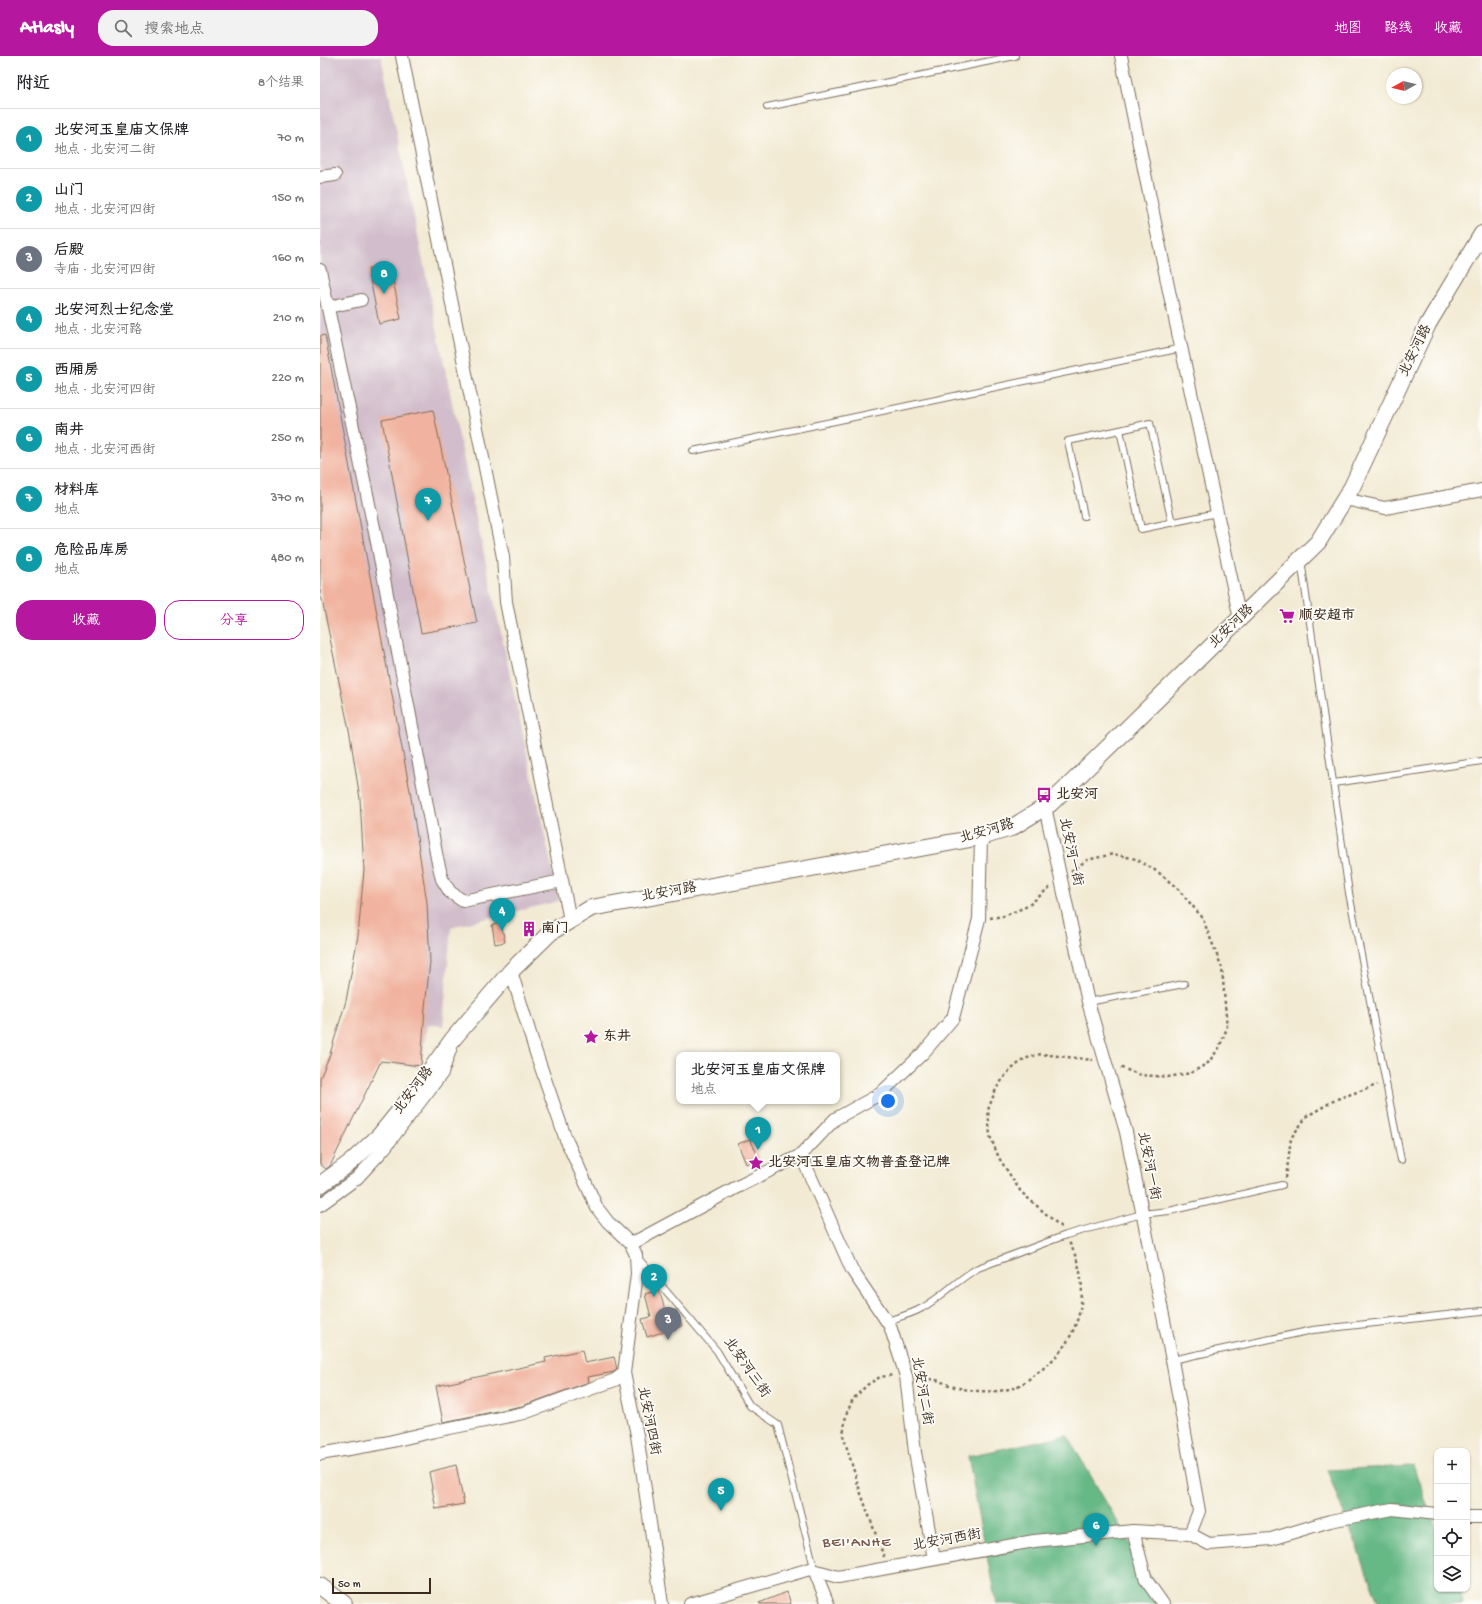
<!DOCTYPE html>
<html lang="zh">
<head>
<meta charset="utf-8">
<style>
	body { margin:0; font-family:"Gochi Hand","LXGW WenKai TC",sans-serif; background:#f2f2f2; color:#202124 }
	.controls { position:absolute; right:12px; bottom:12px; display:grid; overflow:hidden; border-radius:8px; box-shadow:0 1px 3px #0004 }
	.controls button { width:36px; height:36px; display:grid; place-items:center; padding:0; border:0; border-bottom:1px solid #e0e0e0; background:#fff; color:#202124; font:20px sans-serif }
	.compass { position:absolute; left:1066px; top:12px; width:36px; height:36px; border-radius:50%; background:#fff; box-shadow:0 1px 3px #0004; rotate:262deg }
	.scale { position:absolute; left:12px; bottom:10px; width:99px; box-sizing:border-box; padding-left:4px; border:2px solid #3b2a1e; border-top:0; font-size:11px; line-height:14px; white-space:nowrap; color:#3b2a1e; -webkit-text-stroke:3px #fdfcf7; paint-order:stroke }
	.you { position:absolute; left:568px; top:1045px; width:14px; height:14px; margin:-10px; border:3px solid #fff; border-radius:50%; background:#1a73e8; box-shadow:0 0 0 6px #1a73e833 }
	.badge { display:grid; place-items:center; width:26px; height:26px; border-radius:50%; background:#b5179e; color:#fff; font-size:13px; font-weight:700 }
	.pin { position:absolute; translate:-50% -33px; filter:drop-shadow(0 1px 2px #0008) }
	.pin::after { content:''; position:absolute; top:21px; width:14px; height:12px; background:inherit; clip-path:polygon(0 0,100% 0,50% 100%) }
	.popup { position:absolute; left:356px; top:996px; width:164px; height:52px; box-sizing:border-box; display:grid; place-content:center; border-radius:8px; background:#fff; filter:drop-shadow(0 1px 3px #0005); font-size:13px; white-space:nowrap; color:#757577 }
	.popup b { font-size:15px; color:#202124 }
	.popup::after { content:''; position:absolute; left:50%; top:100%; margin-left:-8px; border:8px solid transparent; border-top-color:#fff }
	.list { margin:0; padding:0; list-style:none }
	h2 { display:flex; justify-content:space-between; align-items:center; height:52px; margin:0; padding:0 16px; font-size:17px }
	h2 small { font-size:13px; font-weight:400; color:#757577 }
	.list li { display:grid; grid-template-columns:26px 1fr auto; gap:12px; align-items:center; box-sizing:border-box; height:60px; padding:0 16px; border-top:1px solid #e0e0e0 }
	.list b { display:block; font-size:15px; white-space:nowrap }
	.list p { margin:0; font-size:13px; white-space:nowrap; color:#757577 }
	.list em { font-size:13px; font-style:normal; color:#757577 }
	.actions { display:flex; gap:8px; padding:12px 16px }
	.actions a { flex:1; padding:9px 0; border:1px solid #b5179e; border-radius:16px; text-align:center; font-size:14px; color:#b5179e }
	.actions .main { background:#b5179e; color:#fff }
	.icon { flex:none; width:22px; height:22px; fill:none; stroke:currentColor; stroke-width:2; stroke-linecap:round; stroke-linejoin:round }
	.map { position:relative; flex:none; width:1162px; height:1548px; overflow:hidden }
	header { display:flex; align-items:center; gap:24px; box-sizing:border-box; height:56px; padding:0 20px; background:#b5179e; color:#fff }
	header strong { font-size:19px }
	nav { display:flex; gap:22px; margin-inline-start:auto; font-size:14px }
	.search { width:280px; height:36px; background:#f2f2f2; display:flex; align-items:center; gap:10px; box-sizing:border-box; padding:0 14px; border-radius:16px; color:#757577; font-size:15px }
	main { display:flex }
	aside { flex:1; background:#fff }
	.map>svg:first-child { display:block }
</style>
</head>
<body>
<header>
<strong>Atlasly</strong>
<div class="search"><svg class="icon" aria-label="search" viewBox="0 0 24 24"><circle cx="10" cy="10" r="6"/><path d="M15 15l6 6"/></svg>搜索地点</div>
<nav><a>地图</a><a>路线</a><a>收藏</a></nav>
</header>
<main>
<aside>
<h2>附近<small>8个结果</small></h2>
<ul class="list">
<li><span class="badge" style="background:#0f9aa8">1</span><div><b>北安河玉皇庙文保牌</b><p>地点 · 北安河二街</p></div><em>70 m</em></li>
<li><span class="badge" style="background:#0f9aa8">2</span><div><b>山门</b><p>地点 · 北安河四街</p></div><em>150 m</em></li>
<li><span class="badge" style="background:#6b7280">3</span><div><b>后殿</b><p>寺庙 · 北安河四街</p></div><em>160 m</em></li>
<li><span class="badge" style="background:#0f9aa8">4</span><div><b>北安河烈士纪念堂</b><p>地点 · 北安河路</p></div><em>210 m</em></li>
<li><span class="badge" style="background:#0f9aa8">5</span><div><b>西厢房</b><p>地点 · 北安河四街</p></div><em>220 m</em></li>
<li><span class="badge" style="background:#0f9aa8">6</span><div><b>南井</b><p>地点 · 北安河西街</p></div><em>250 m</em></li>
<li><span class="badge" style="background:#0f9aa8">7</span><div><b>材料库</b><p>地点</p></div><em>370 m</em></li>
<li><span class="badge" style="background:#0f9aa8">8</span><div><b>危险品库房</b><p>地点</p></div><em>480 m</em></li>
</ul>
<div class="actions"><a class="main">收藏</a><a>分享</a></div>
</aside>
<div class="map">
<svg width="1162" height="1548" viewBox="0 0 1162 1548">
	<rect width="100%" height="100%" fill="#fdfcf7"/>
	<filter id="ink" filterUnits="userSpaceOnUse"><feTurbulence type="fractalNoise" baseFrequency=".025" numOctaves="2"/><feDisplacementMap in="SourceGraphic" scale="8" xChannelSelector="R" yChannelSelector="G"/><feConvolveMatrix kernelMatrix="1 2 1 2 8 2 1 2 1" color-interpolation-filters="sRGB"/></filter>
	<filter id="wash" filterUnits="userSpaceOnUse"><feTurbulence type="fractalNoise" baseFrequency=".012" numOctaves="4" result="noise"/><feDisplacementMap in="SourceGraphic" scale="16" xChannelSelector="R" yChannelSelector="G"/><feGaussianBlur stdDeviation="0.9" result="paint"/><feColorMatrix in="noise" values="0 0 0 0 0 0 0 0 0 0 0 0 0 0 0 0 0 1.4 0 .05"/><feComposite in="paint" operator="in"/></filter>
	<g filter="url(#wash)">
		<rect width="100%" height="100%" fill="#f2ead3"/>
		<path fill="#d1bdcb" d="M0 0H61L149 429 239 845 131 871 123 970 107 968 101 1012 61 1005 8 1114 0 1108V1022L9 1001 26 945 38 880 44 814 40 743 30 679 0 534Z"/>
		<g fill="#66b885" stroke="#507152">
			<path d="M747 1379 822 1508 849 1548H676L648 1400Z"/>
			<path d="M1093 1410 1117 1476V1533H1138L1143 1548H1059L1007 1414Z"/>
		</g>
		<g id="blocks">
			<g fill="#f1b39f">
				<path d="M70 209 81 263 59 268 48 213Z"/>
				<path d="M5 279 90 735 107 847 110 906 105 951 101 1010 61 1005 10 1110 6 1113 0 1108V1022L9 1001 26 945 38 880 44 814 40 743 30 679 0 534V280Z"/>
				<path d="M113 354 157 567 101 577 62 364Z"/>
				<path d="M181 867 185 886 175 888 172 869Z"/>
				<path d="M430 1083 439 1102 426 1108 418 1088Z"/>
				<path d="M339 1234 346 1257 356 1254 362 1270 327 1281 322 1263 331 1261 325 1238Z"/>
				<path d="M262 1294 265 1307 294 1301 297 1313 294 1316 268 1321 269 1326 202 1350 123 1366 116 1330 226 1306 225 1302Z"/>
				<path d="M136 1409 144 1448 116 1453 109 1416Z"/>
				<path d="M467 1536 471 1548H440L439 1547Z"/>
			</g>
		</g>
	</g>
	<g filter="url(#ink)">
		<use href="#blocks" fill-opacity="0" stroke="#7b6d5d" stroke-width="1"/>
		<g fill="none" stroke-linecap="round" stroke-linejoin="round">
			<defs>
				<g id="lane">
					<path d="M447 51 695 0"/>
					<path d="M800 374 830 367 852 467"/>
					<path d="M373 395 862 292"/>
					<path d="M764 460 748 385 800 374 821 473 897 457"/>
					<path d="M981 504 1029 837 1081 1104"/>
					<path d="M1014 727 1162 705"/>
					<path d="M768 946 864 928"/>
					<path d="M318 1202 397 1295 430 1350 458 1369 495 1515"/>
					<path d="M567 1265C579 1261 592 1258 602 1252 622 1241 638 1223 658 1212L746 1179 822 1158 849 1155 962 1129"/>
					<path d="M852 1304 993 1274 1162 1255"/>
				</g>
				<g id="street">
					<path d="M82 0 183 501 186 546 250 864"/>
					<path d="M801 0 849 235 920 563"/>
					<path d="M0 121 15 119"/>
					<path d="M0 214 57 486 117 802 122 823 130 836 143 845 242 825"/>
					<path d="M8 251 41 244"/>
					<path d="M1025 443 1065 452 1162 434"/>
					<path d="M725 751 768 946 806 1076 852 1304 879 1455 870 1478"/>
					<path d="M191 915 215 994 245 1081 277 1152 288 1166 311 1188 417 1131 481 1099 515 1063 560 1038 603 997 633 962 659 863 661 781"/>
					<path d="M481 1099 532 1214 570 1270 586 1320 595 1396 614 1503"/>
					<path d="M0 1149 37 1122 63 1094 122 1017 131 991"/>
					<path d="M311 1188 316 1199 317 1218 304 1317 317 1379 342 1548"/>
					<path d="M0 1398 64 1387 115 1375 204 1357 295 1324 304 1317"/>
					<path d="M1147 1461H1162"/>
					<path d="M813 1475 826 1524 843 1548"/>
					<path d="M495 1516 508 1548"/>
					<path d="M370 1548 490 1513 518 1521 714 1485 813 1475 870 1478 889 1488 951 1483 1010 1465 1072 1453 1117 1458"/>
				</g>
				<g id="secondary">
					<path d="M0 1129 31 1106 60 1079 90 1042 133 983 191 915 231 876 271 852 661 781 691 772 730 748 998 486 1032 431 1108 268 1162 178"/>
					<path d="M0 1530 24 1548"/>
				</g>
			</defs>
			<use href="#lane" stroke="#7b6d5d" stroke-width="8"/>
			<use href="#street" stroke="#7b6d5d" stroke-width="14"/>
			<use href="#secondary" stroke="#7b6d5d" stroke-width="18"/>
			<g stroke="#7b6d5d" stroke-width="2.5" stroke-dasharray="3 3" stroke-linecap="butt">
				<path d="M751 815 767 804 793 798 816 803 838 816 857 832 882 861 902 912 907 972 899 992 888 1007 871 1017 848 1021 821 1019 799 1011"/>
				<path d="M670 862 684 860 708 850 730 831"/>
				<path d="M966 1122 971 1082 987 1060 1017 1043 1057 1029"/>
				<path d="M741 1171 701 1136 679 1102 670 1080 668 1054 676 1033 687 1017 704 1003 721 998 773 1004"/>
				<path d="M598 1321C604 1322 610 1323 616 1324 624 1326 631 1331 639 1332 655 1336 677 1337 693 1332 701 1330 710 1322 717 1317 760 1287 775 1234 749 1186"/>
				<path d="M564 1501 540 1435 523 1379 526 1359 533 1343 547 1329 560 1321 573 1319"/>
			</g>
			<use href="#lane" stroke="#fff" stroke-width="6"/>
			<use href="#street" stroke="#fff" stroke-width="12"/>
			<use href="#secondary" stroke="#fff" stroke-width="16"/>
		</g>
	</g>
	<defs>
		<symbol id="supermarket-bare" viewBox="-9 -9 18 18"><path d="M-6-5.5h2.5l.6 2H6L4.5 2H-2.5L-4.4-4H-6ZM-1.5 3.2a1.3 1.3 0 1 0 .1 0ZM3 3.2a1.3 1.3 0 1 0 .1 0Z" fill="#b5179e" stroke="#fdfcf7" stroke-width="2.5" paint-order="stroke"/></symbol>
		<symbol id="bus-bare" viewBox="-9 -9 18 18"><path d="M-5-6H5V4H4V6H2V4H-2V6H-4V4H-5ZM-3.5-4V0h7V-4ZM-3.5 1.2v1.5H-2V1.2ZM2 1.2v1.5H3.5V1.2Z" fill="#b5179e" stroke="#fdfcf7" stroke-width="2.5" paint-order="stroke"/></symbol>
		<symbol id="building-bare" viewBox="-9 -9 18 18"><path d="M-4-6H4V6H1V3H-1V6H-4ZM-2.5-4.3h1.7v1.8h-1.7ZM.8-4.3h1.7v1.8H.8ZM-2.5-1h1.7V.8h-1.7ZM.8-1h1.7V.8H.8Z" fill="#b5179e" stroke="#fdfcf7" stroke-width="2.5" paint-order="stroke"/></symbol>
		<symbol id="sight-bare" viewBox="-9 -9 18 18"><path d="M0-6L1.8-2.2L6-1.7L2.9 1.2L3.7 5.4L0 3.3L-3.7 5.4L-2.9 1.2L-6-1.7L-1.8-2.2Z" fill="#b5179e" stroke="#fdfcf7" stroke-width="2.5" paint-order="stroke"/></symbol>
	</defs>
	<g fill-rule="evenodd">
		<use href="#supermarket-bare" x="956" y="549" width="22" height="22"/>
		<use href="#bus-bare" x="713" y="728" width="22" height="22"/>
		<use href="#building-bare" x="198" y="862" width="22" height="22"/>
		<use href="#sight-bare" x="260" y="970" width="22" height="22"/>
		<use href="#sight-bare" x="425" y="1096" width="22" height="22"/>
	</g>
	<g text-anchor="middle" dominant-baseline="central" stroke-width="3.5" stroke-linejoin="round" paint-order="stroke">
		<g font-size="14" fill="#3b2a1e" stroke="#fdfcf7">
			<text transform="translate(1096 295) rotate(-64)">北安河路</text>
			<text transform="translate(912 571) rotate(-44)">北安河路</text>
			<text transform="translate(667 776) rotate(-16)">北安河路</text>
			<text transform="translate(750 796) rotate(78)">北安河一街</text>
			<text transform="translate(349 837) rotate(-10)">北安河路</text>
			<text transform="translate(94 1035) rotate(-53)">北安河路</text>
			<text transform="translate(828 1110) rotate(79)">北安河一街</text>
			<text transform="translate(426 1312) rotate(55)">北安河三街</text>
			<text transform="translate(601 1335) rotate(80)">北安河二街</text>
			<text transform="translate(328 1365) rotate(79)">北安河四街</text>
			<text transform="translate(627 1485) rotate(-10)">北安河西街</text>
		</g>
		<g font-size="14" font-weight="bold" fill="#3b2a1e" stroke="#fdfcf7" text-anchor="start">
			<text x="979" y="560">顺安超市</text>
			<text x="736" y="739">北安河</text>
			<text x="221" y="873">南门</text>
			<text x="283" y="981">东井</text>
			<text x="448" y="1107">北安河玉皇庙文物普查登记牌</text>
		</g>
		<g font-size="15" letter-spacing="1" fill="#7b5a4b" stroke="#fdfcf7">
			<text x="537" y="1487">BEI'ANHE</text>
		</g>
	</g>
</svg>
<div class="controls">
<button>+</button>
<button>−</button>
<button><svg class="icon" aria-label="locate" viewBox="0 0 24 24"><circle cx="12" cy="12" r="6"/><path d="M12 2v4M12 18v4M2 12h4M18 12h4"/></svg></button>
<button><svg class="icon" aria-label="layers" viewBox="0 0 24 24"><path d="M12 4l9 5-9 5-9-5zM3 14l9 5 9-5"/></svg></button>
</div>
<svg class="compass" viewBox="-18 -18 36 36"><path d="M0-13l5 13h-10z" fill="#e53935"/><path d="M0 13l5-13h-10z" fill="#757577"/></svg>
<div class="scale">50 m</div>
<div class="you"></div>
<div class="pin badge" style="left:438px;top:1094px;background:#0f9aa8">1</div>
<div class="popup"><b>北安河玉皇庙文保牌</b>地点</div>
<div class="pin badge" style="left:334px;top:1241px;background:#0f9aa8">2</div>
<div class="pin badge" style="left:348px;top:1284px;background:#6b7280">3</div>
<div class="pin badge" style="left:182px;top:875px;background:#0f9aa8">4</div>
<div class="pin badge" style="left:401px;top:1455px;background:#0f9aa8">5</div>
<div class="pin badge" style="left:776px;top:1490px;background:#0f9aa8">6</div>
<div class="pin badge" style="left:108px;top:465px;background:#0f9aa8">7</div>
<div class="pin badge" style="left:64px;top:238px;background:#0f9aa8">8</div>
</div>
</main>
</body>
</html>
